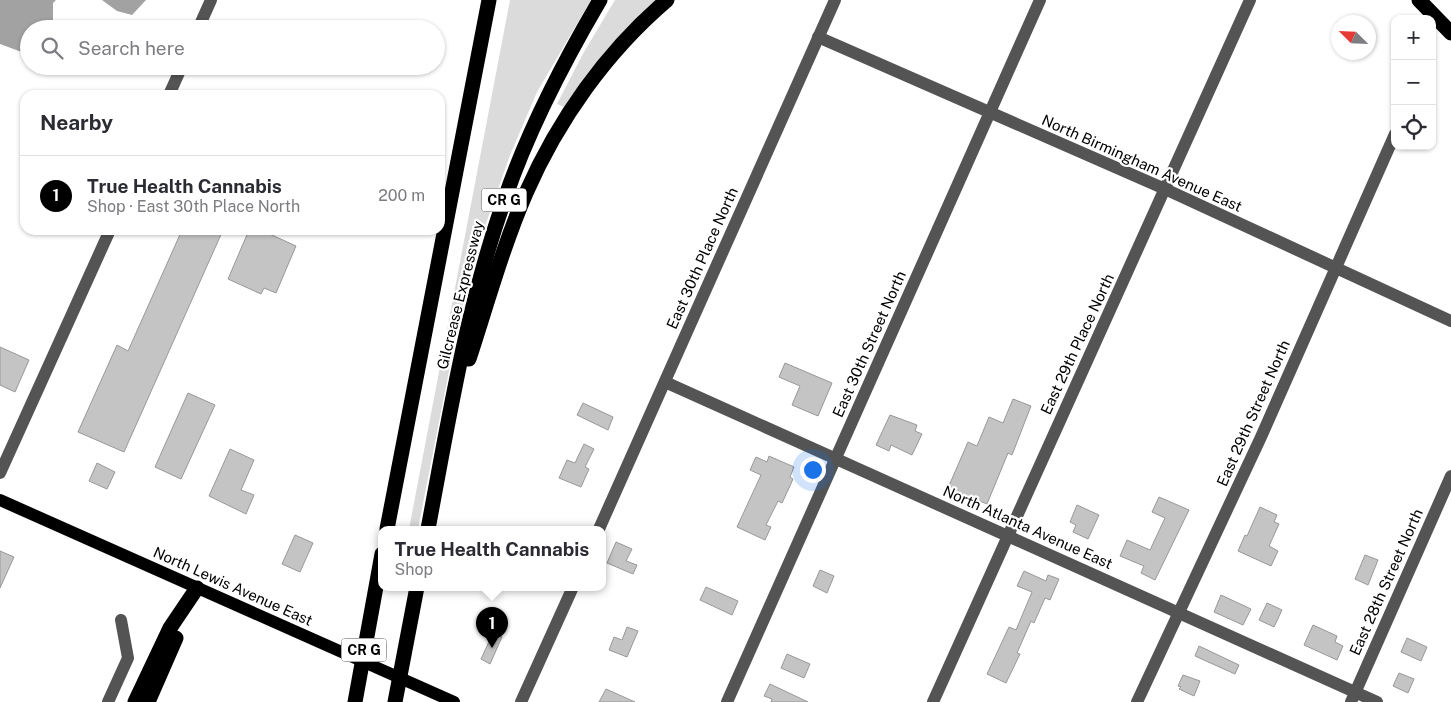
<!DOCTYPE html>
<html lang="en">
<head>
<meta charset="utf-8">
<style>
	body { margin:0; font-family:"Public Sans",sans-serif; background:#f2f2f3; color:#2b2b33 }
	.controls { position:absolute; right:15px; top:15px; display:grid; overflow:hidden; border-radius:10px; box-shadow:0 1px 4px #0004 }
	.controls button { width:45px; height:45px; display:grid; place-items:center; padding:0; border:0; border-bottom:1px solid #e1e1e2; background:#fff; color:#2b2b33; font:25px sans-serif }
	.compass { position:absolute; left:1331px; top:15px; width:45px; height:45px; border-radius:50%; background:#fff; box-shadow:0 1px 4px #0004; rotate:294deg }
	.you { position:absolute; left:812px; top:469px; width:18px; height:18px; margin:-12px; border:4px solid #fff; border-radius:50%; background:#1a73e8; box-shadow:0 0 0 8px #1a73e833 }
	.badge { display:grid; place-items:center; width:32px; height:32px; border-radius:50%; background:#000; color:#fff; font-size:16px; font-weight:700 }
	.pin { position:absolute; translate:-50% -41px; filter:drop-shadow(0 1px 2px #0008) }
	.pin::after { content:''; position:absolute; top:26px; width:18px; height:15px; background:inherit; clip-path:polygon(0 0,100% 0,50% 100%) }
	.popup { position:absolute; left:378px; top:526px; width:228px; height:65px; box-sizing:border-box; display:grid; place-content:center; border-radius:10px; background:#fff; filter:drop-shadow(0 1px 4px #0005); font-size:16px; white-space:nowrap; color:#7c7c81 }
	.popup b { font-size:19px; color:#2b2b33 }
	.popup::after { content:''; position:absolute; left:50%; top:100%; margin-left:-10px; border:10px solid transparent; border-top-color:#fff }
	.list { margin:0; padding:0; list-style:none }
	h2 { display:flex; justify-content:space-between; align-items:center; height:65px; margin:0; padding:0 20px; font-size:21px }
	h2 small { font-size:16px; font-weight:400; color:#7c7c81 }
	.list li { display:grid; grid-template-columns:32px 1fr auto; gap:15px; align-items:center; box-sizing:border-box; height:80px; padding:0 20px; border-top:1px solid #e1e1e2 }
	.list b { display:block; font-size:19px; white-space:nowrap }
	.list p { margin:0; font-size:16px; white-space:nowrap; color:#7c7c81 }
	.list em { font-size:16px; font-style:normal; color:#7c7c81 }
	.icon { flex:none; width:28px; height:28px; fill:none; stroke:currentColor; stroke-width:2; stroke-linecap:round; stroke-linejoin:round }
	.map { position:relative; flex:none; width:1451px; height:702px; overflow:hidden }
	.search { position:absolute; background:#fff; box-shadow:0 1px 4px #0004; left:20px; top:20px; width:425px; height:55px; display:flex; align-items:center; gap:12px; box-sizing:border-box; padding:0 18px; border-radius:28px; color:#7c7c81; font-size:19px }
	.panel { position:absolute; background:#fff; box-shadow:0 1px 4px #0004; left:20px; top:90px; width:425px; height:145px; border-radius:15px }
	.map>svg:first-child { display:block }
</style>
</head>
<body>
<div class="map">
<svg width="1451" height="702" viewBox="0 0 1451 702">
	<rect width="100%" height="100%" fill="#fff"/>
	<g fill="#dbdbdb">
		<path d="M510 0H591L537 92 510 155 475 255 459 320 418 529H409Z"/>
		<path d="M615 0H656L564 107 557 104 584 52Z"/>
	</g>
	<g fill="#a2a2a2">
		<path d="M0 0H56L53 3V29H29V53L27 54 0 44Z"/>
		<path d="M102 0H146L132 15 117 11Z"/>
	</g>
	<g fill="#c4c4c4" stroke="#989898">
		<path d="M182 230H223L124 452 78 432 117 345 128 351Z"/>
		<path d="M249 230H261L296 246 276 293 264 288 261 294 228 279Z"/>
		<path d="M0 347 29 360 15 392 0 385Z"/>
		<path d="M785 363 832 383 818 416 792 405 800 386 779 377Z"/>
		<path d="M188 393 215 405 181 479 155 467Z"/>
		<path d="M1013 399 1031 406 1012 455 1008 453 987 504 948 488 968 442 977 446 989 417 1003 423Z"/>
		<path d="M583 403 613 417 608 430 577 415Z"/>
		<path d="M890 415 917 425 915 431 922 434 912 455 891 445 889 451 876 445Z"/>
		<path d="M584 444 594 449 585 467 589 469 581 487 559 478 567 460 575 463Z"/>
		<path d="M230 449 254 460 241 490 254 495 246 514 209 496Z"/>
		<path d="M769 456 794 467 790 477 793 479 789 488 782 503 778 501 766 525 771 527 765 540 737 527 761 475 750 470 756 457 767 462Z"/>
		<path d="M97 463 115 472 107 489 89 481Z"/>
		<path d="M1159 497 1189 510 1155 580 1141 573 1144 566 1120 556 1127 540 1150 550 1165 518 1152 512Z"/>
		<path d="M1077 505 1099 515 1088 539 1073 532 1076 525 1070 522Z"/>
		<path d="M1260 507 1277 515 1274 522 1279 524 1269 546 1278 551 1271 566 1238 551 1245 535 1247 536Z"/>
		<path d="M295 535 313 543 300 572 282 564Z"/>
		<path d="M616 542 632 549 626 561 637 565 633 574 607 563Z"/>
		<path d="M0 551 14 557 0 588Z"/>
		<path d="M1365 555 1378 560 1368 585 1355 579Z"/>
		<path d="M820 570 834 576 827 593 813 586Z"/>
		<path d="M1024 571 1046 581 1048 575 1059 579 1050 600 1045 598 1034 623 1031 621 1017 653 1020 654 1006 683 987 674 1009 627 1016 630 1032 592 1017 586Z"/>
		<path d="M706 587 738 601 732 615 700 600Z"/>
		<path d="M1221 595 1251 609 1243 625 1214 612Z"/>
		<path d="M1267 603 1282 610 1274 627 1259 620Z"/>
		<path d="M1313 625 1337 636 1335 642 1343 646 1337 660 1304 645Z"/>
		<path d="M627 627 638 631 627 657 609 650 614 637 622 640Z"/>
		<path d="M493 633 502 637 490 664 481 659Z"/>
		<path d="M1407 638 1427 647 1421 661 1401 652Z"/>
		<path d="M1199 646 1239 665 1235 674 1195 656Z"/>
		<path d="M787 654 810 664 804 678 781 668Z"/>
		<path d="M1399 673 1414 679 1408 693 1393 686Z"/>
		<path d="M1183 675 1200 681 1194 696 1179 689 1181 687 1178 686Z"/>
		<path d="M770 684 808 702H771L772 699 764 696Z"/>
		<path d="M606 689 635 702H599Z"/>
	</g>
	<g fill="none" stroke-linecap="round" stroke-linejoin="round">
		<g stroke="#545454" stroke-width="12">
			<path d="M198 29 211 0"/>
			<path d="M818 37 1165 189 1451 321"/>
			<path d="M169 95 182 66"/>
			<path d="M665 382 1377 702"/>
			<path d="M0 473 110 230"/>
			<path d="M599 529 835 0"/>
			<path d="M108 702 128 658 121 620"/>
			<path d="M521 702 573 587"/>
			<path d="M727 702 1040 0"/>
			<path d="M933 702 1250 0"/>
			<path d="M1137 702 1261 437 1395 134"/>
			<path d="M1351 702 1451 476"/>
		</g>
		<path stroke="#000" stroke-width="12" d="M0 500 454 702"/>
		<g stroke="#000" stroke-width="15">
			<path d="M1419 0 1451 33"/>
			<path d="M469 359C487 304 503 246 526 193 558 120 606 52 667 0"/>
			<path d="M387 529 489 0"/>
			<path d="M428 529C449 418 467 305 505 198 529 128 563 63 600 0"/>
			<path d="M135 702 170 628 197 588"/>
			<path d="M148 702 176 638"/>
			<path d="M355 702 382 554"/>
			<path d="M395 702 417 587"/>
		</g>
	</g>
	<g text-anchor="middle" dominant-baseline="central" stroke-width="4.5" stroke-linejoin="round" paint-order="stroke">
		<g fill="#fff" stroke="#4c4c4c" stroke-width="1">
			<rect x="481.5" y="188.5" width="45" height="23" rx="4"/>
			<rect x="341.5" y="638.5" width="45" height="23" rx="4"/>
		</g>
		<g font-size="14" font-weight="bold" fill="#000">
			<text x="504" y="200">CR G</text>
			<text x="364" y="650">CR G</text>
		</g>
		<g font-size="15" fill="#000" stroke="#fff">
			<text transform="translate(1142 163) rotate(24)">North Birmingham Avenue East</text>
			<text transform="translate(702 258) rotate(-66)">East 30th Place North</text>
			<text transform="translate(460 295) rotate(-76)">Gilcrease Expressway</text>
			<text transform="translate(869 344) rotate(-66)">East 30th Street North</text>
			<text transform="translate(1077 344) rotate(-65)">East 29th Place North</text>
			<text transform="translate(1253 413) rotate(-66)">East 29th Street North</text>
			<text transform="translate(1028 527) rotate(24)">North Atlanta Avenue East</text>
			<text transform="translate(1386 582) rotate(-66)">East 28th Street North</text>
			<text transform="translate(233 586) rotate(24)">North Lewis Avenue East</text>
		</g>
	</g>
</svg>
<div class="controls">
<button>+</button>
<button>−</button>
<button><svg class="icon" aria-label="locate" viewBox="0 0 24 24"><circle cx="12" cy="12" r="6"/><path d="M12 2v4M12 18v4M2 12h4M18 12h4"/></svg></button>
</div>
<svg class="compass" viewBox="-18 -18 36 36"><path d="M0-13l5 13h-10z" fill="#e53935"/><path d="M0 13l5-13h-10z" fill="#7c7c81"/></svg>
<div class="you"></div>
<div class="pin badge" style="left:492px;top:648px">1</div>
<div class="popup"><b>True Health Cannabis</b>Shop</div>
<div class="search"><svg class="icon" aria-label="search" viewBox="0 0 24 24"><circle cx="10" cy="10" r="6"/><path d="M15 15l6 6"/></svg>Search here</div>
<section class="panel">
<h2>Nearby<small></small></h2>
<ul class="list">
<li><span class="badge">1</span><div><b>True Health Cannabis</b><p>Shop · East 30th Place North</p></div><em>200 m</em></li>
</ul>
</section>
</div>
</body>
</html>
